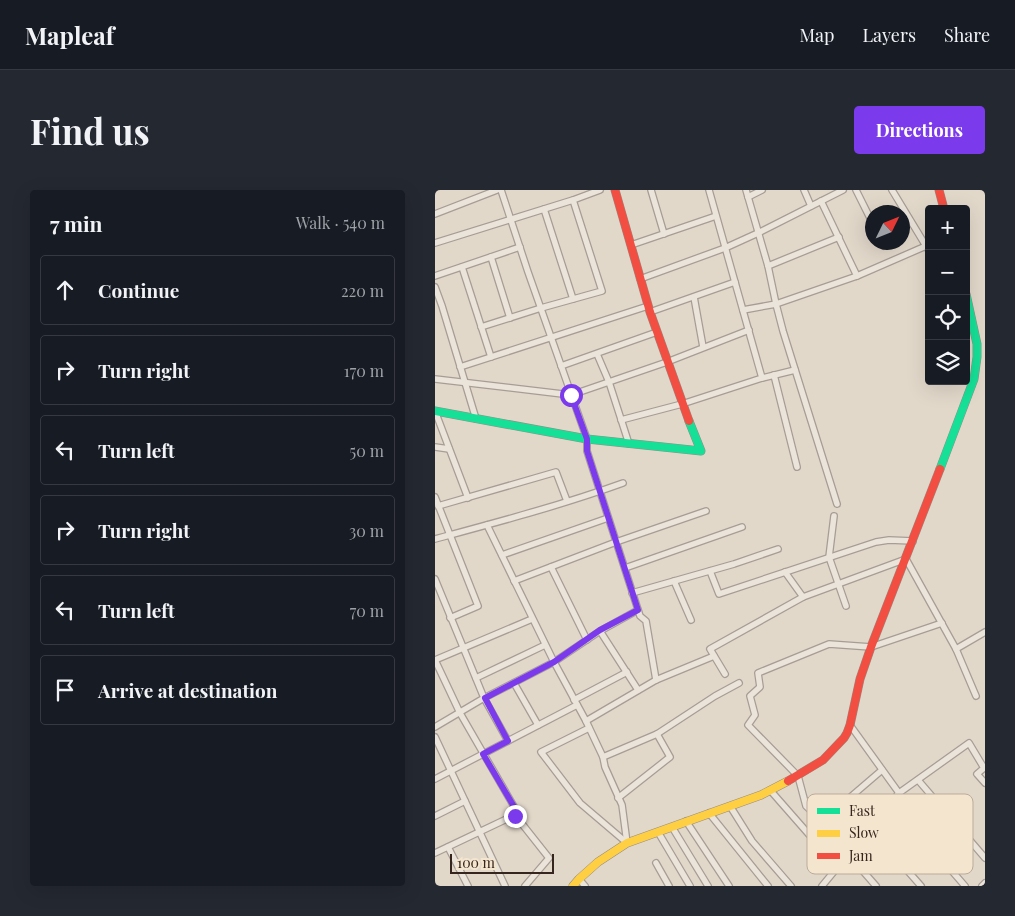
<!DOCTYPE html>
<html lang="en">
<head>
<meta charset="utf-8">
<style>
	body { margin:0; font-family:"Playfair Display",serif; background:#242831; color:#f1f3f6 }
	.controls { position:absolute; right:15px; top:15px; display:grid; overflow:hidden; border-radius:5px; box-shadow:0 5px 20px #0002 }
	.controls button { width:45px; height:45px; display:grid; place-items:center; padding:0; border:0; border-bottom:1px solid #363941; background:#171b24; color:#f1f3f6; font:25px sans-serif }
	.compass { position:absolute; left:430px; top:15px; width:45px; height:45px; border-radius:50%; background:#171b24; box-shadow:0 5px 20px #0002; rotate:47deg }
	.scale { position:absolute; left:15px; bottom:12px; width:104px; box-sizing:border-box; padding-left:5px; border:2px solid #35251c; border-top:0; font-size:14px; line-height:18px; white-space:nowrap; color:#35251c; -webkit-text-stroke:4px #f4e5cf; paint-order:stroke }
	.stop { position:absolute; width:15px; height:15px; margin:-11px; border:4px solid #7c3aed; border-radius:50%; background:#fff }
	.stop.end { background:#7c3aed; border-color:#fff; box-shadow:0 1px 5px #0008 }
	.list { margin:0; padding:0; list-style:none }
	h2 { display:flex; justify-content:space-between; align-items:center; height:65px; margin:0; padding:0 20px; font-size:21px }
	h2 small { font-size:16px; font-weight:400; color:#9ea1a6 }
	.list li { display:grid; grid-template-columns:32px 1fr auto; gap:15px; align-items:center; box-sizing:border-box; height:70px; margin:0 10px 10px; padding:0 10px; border:1px solid #363941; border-radius:5px }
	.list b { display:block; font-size:19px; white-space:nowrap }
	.list em { font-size:16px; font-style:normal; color:#9ea1a6 }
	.icon { flex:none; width:28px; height:28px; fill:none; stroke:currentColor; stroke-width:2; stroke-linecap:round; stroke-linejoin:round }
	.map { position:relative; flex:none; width:550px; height:696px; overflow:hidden; border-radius:5px }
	header { display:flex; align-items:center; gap:30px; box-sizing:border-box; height:70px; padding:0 25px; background:#171b24; border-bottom:1px solid #363941 }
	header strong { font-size:24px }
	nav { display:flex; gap:28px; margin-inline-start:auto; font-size:18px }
	.intro { display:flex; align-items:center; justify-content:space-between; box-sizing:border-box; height:120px; padding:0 30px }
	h1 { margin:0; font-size:35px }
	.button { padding:12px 22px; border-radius:5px; background:#7c3aed; color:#fff; font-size:18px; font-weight:700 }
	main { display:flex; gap:30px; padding:0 30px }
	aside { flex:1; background:#171b24; border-radius:5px; box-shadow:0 5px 20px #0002 }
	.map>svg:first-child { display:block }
</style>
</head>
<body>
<header>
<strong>Mapleaf</strong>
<nav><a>Map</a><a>Layers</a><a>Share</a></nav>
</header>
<div class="intro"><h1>Find us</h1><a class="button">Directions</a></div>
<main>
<aside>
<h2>7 min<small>Walk · 540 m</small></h2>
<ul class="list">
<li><svg class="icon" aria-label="ahead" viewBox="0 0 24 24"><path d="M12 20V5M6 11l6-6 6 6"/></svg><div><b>Continue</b></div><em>220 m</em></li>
<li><svg class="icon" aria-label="right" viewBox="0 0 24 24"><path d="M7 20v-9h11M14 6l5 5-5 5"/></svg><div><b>Turn right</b></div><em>170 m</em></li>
<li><svg class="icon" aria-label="left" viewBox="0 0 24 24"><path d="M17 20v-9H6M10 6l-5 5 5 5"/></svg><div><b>Turn left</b></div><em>50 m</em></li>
<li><svg class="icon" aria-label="right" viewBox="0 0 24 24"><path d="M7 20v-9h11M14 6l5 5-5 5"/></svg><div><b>Turn right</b></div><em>30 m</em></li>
<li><svg class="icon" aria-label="left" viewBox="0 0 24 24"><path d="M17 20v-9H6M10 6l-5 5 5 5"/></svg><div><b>Turn left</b></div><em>70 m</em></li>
<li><svg class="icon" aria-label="arrive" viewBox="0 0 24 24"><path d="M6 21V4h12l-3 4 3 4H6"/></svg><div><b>Arrive at destination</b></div></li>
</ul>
</aside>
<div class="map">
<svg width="550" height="696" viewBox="0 0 550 696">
	<rect width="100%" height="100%" fill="#e2d8ca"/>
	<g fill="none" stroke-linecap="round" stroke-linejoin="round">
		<defs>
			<g id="street">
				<path d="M66 0 93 82 152 249V261L205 426 211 431 221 490"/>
				<path d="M216 0 229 44"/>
				<path d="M311 0 333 76 341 114 348 141 402 314"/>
				<path d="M369 0 376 16"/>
				<path d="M421 0 438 34"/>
				<path d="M457 0 494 61"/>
				<path d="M313 7 327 0"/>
				<path d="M386 11 422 86"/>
				<path d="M109 19 138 109"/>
				<path d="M0 24 62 0"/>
				<path d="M447 52 449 56"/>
				<path d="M0 53 138 10 165 0"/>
				<path d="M196 55 281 26"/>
				<path d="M56 67 75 128"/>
				<path d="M333 76 404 47"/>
				<path d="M27 77 56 167"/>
				<path d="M0 86 85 57"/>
				<path d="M205 89 290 58 323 43 408 0"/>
				<path d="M0 97 7 116 41 229"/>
				<path d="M259 107 268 157"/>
				<path d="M308 120 341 114 422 86 491 56"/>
				<path d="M215 122 300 92"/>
				<path d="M46 137 106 118 167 101 138 10"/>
				<path d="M162 164 174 192 194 254"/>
				<path d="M126 176 222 142"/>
				<path d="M25 177 213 116"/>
				<path d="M339 185 362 277"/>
				<path d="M327 188 360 180"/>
				<path d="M0 189 136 205 232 172 314 140"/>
				<path d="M0 221 33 308"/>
				<path d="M186 230 247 214 327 188 274 0"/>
				<path d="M0 257 14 259"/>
				<path d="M0 307 43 416 15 428"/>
				<path d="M3 316 121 282 132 311"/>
				<path d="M399 326 394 367 411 416"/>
				<path d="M52 335 119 472 151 531 168 567 170 577 187 615 192 653"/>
				<path d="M0 349C63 332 127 315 188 293"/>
				<path d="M67 365 173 328"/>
				<path d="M116 377 152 450"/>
				<path d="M190 378 307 337"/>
				<path d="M275 381 284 404 441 352 454 350 478 351"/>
				<path d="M350 382 368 407"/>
				<path d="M0 389 49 508 0 537"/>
				<path d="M79 391 181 352 271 321"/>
				<path d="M239 391 256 430"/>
				<path d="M197 403 299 374 343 359"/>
				<path d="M165 441 203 500"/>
				<path d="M521 459 550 442"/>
				<path d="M290 484 275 459 368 407 471 369 521 459 541 506"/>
				<path d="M41 488 110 455"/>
				<path d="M79 493 103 535"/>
				<path d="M139 510 192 482"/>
				<path d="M151 531 221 490 279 466"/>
				<path d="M415 535 464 603"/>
				<path d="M154 538 106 562 145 613 192 653"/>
				<path d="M0 547 70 696"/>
				<path d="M73 551 49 508 119 472 165 441 203 420"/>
				<path d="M168 567 222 544 280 506 304 493"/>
				<path d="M0 589 142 515"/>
				<path d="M483 590 550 668"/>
				<path d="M335 600 385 657 403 676"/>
				<path d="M183 608 235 567 222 544"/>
				<path d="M457 612 530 696"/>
				<path d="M295 616 317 651 356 696"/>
				<path d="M274 623 333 696"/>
				<path d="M80 625 114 668 90 696"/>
				<path d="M0 626 30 611"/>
				<path d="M251 631 294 696"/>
				<path d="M237 637 273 696"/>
				<path d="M435 638 486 696"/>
				<path d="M223 642 255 696"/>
				<path d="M428 647 406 622 404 619 405 616 447 580"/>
				<path d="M13 657 33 696"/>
				<path d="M416 660 371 616 363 586 313 535 320 525 315 506 325 497 323 483 394 454 436 457 507 433"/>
				<path d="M0 663 80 625 81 620 25 523 0 470 97 429"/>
				<path d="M413 664 441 696"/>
				<path d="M221 673 234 696"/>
				<path d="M144 689 150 696"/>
				<path d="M387 696 464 603 534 553 549 578 542 584 550 593"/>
				<path d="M547 696 550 693"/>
			</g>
			<g id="fast">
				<path d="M0 221 152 249 266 261 254 231"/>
				<path d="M505 279 539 189 542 167V154L531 104"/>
			</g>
			<path id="slow" d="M138 696 144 689 163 672 192 653 326 605 353 591"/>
			<g id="jam">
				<path d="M180 0 215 122 254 231"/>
				<path d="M504 0 509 19"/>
				<path d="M353 591 388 570 409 548 412 543 415 535 425 489 436 457 505 279"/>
			</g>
		</defs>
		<use href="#street" stroke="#a79d94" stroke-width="8"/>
		<use href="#fast" stroke="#968d84" stroke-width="9"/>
		<use href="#slow" stroke="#968d84" stroke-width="9"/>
		<use href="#jam" stroke="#968d84" stroke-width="9"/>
		<use href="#street" stroke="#eae4db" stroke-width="5.5"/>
		<use href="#fast" stroke="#16e098" stroke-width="8"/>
		<use href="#slow" stroke="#ffcf43" stroke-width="8"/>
		<use href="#jam" stroke="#f24e42" stroke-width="8"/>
	</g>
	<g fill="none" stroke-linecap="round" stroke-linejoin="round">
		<path stroke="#7c3aed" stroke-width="6" d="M80 626 81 620 48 564 73 551 50 508 119 472 165 440 203 420 152 261V249L136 205"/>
	</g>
	<rect x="372" y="604" width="166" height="80" rx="8" fill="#f4e5cf" stroke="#bbab99" stroke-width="1"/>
	<rect x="382" y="618" width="23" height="6" fill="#16e098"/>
	<rect x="382" y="640" width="23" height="7" fill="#ffcf43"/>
	<rect x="382" y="663" width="23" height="6" fill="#f24e42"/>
	<g font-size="14" fill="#35251c">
		<text x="414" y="626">Fast</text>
		<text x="414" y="648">Slow</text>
		<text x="414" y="671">Jam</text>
	</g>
</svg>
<div class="controls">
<button>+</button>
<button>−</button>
<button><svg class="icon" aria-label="locate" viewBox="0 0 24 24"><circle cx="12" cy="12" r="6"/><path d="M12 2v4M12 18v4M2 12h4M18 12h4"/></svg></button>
<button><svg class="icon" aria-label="layers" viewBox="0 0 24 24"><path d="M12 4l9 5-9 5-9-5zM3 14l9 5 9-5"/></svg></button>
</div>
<svg class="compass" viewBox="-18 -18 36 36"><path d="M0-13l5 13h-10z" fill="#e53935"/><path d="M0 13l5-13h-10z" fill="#9ea1a6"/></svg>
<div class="scale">100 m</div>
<div class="stop" style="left:136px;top:205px"></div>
<div class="stop end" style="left:80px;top:626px"></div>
</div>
</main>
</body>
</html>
